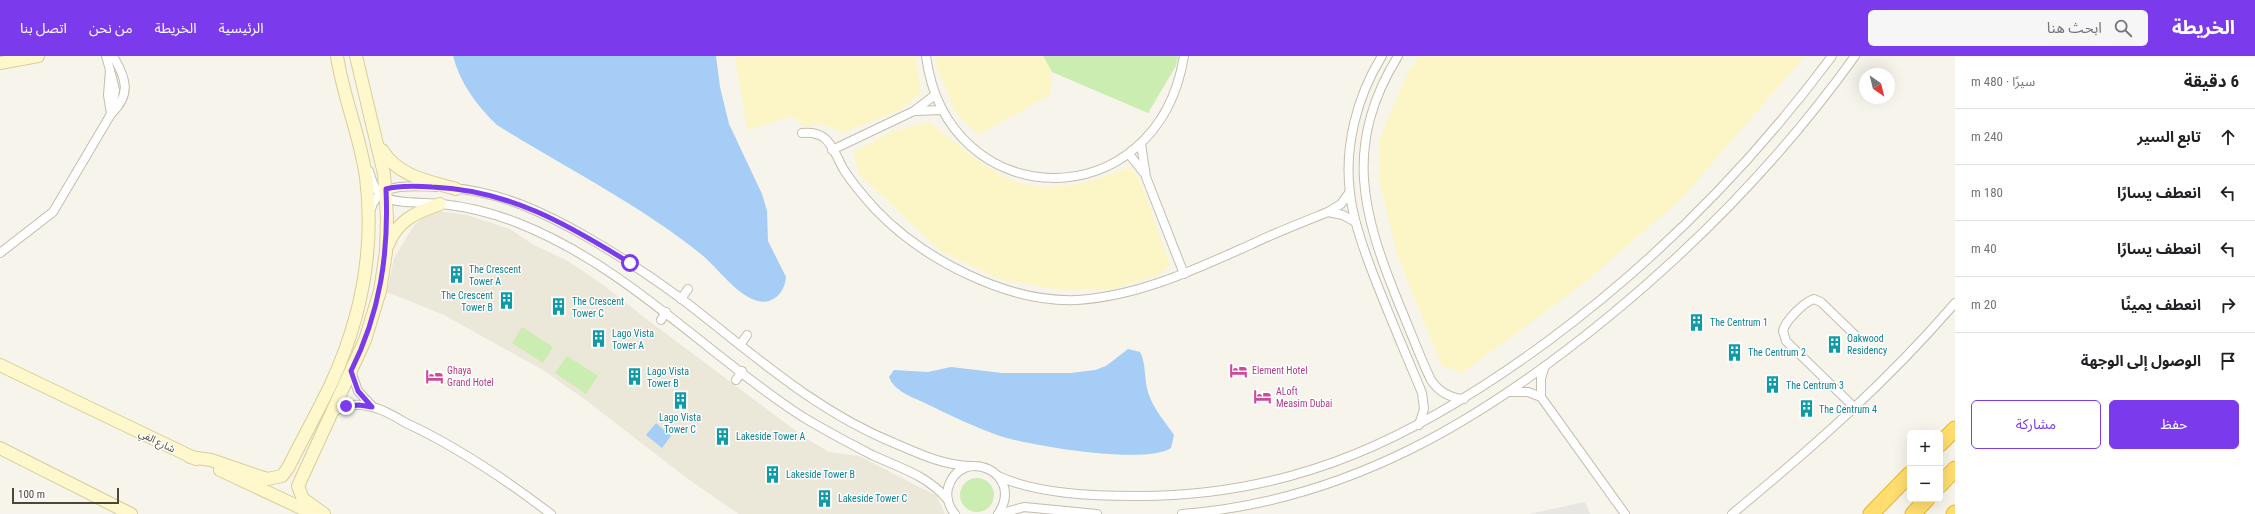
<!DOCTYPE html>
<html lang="ar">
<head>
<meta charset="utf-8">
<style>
	body { margin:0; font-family:"Roboto Condensed","Noto Sans Arabic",sans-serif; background:#f6f6f6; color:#202124; direction:rtl }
	.controls { position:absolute; right:12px; bottom:12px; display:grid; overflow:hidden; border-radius:6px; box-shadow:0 4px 16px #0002 }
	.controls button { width:36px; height:36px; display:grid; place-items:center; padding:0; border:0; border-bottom:1px solid #e0e0e0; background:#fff; color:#202124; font:20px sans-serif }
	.compass { position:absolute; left:1859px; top:12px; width:36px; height:36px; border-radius:50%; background:#fff; box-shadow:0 4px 16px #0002; rotate:145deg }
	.scale { position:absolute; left:12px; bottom:10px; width:107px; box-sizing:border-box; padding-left:4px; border:2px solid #4c4638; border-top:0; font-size:11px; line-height:14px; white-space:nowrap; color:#4c4638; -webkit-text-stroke:3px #fff; paint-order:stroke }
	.stop { position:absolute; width:12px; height:12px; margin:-9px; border:3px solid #7c3aed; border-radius:50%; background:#fff }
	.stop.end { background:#7c3aed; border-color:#fff; box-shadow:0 1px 4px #0008 }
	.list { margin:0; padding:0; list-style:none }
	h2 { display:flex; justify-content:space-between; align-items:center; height:52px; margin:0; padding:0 16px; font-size:17px }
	h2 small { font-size:13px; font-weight:400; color:#757577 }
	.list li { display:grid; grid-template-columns:26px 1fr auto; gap:12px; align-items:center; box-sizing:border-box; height:56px; padding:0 16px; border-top:1px solid #e0e0e0 }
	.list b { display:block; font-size:15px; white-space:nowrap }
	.list em { font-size:13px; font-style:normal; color:#757577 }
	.actions { display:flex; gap:8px; padding:12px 16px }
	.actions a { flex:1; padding:9px 0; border:1px solid #7c3aed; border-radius:6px; text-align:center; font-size:14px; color:#7c3aed }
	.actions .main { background:#7c3aed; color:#fff }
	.icon { flex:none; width:22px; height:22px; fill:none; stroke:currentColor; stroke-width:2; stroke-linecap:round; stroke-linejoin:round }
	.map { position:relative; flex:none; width:1955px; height:458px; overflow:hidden; direction:ltr }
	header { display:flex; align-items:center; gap:24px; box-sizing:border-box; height:56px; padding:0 20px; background:#7c3aed; color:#fff }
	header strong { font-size:19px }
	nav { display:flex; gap:22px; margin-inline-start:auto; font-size:14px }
	.search { width:280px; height:36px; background:#f6f6f6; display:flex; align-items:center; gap:10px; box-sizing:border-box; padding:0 14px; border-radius:6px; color:#757577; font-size:15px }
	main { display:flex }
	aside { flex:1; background:#fff }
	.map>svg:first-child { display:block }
</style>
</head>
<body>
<header>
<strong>الخريطة</strong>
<div class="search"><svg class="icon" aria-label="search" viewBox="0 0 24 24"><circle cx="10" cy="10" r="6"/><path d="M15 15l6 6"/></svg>ابحث هنا</div>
<nav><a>الرئيسية</a><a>الخريطة</a><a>من نحن</a><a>اتصل بنا</a></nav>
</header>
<main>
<aside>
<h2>6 دقيقة<small>سيرًا · 480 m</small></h2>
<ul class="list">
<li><svg class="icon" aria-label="ahead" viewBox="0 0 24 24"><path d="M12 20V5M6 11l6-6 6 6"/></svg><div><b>تابع السير</b></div><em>240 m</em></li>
<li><svg class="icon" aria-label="left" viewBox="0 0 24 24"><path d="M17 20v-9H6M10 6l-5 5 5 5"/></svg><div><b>انعطف يسارًا</b></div><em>180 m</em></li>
<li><svg class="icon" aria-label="left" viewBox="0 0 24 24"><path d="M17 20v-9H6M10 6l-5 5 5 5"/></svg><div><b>انعطف يسارًا</b></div><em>40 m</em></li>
<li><svg class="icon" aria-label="right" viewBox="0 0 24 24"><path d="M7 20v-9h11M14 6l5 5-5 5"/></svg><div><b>انعطف يمينًا</b></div><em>20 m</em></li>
<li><svg class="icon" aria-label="arrive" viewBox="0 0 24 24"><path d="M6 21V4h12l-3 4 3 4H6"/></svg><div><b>الوصول إلى الوجهة</b></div></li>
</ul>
<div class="actions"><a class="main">حفظ</a><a>مشاركة</a></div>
</aside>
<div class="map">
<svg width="1955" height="458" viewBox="0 0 1955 458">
	<rect width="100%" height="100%" fill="#f6f4eb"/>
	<path fill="#ebe7d9" d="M439 155 467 159 510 173 532 188 568 205 606 231 645 262 807 383 829 396 859 400 937 440 945 458H739L688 423 587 345 543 314 444 259 387 236 394 202 414 169 423 162Z"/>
	<g fill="#ccedb2">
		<path d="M1043 0H1178L1176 10 1148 57 1052 16Z"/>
		<path d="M522 271 553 291 543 307 512 287Z"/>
		<path d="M567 300 598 320 586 338 555 317Z"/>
		<circle cx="977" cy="439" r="17"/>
	</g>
	<g fill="#fcf6c6">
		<path d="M735 0H915L921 37 900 54 843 77 823 68 804 71 793 60 747 74Z"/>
		<path d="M935 0H1043L1052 16 1050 39 978 79 955 55 935 7Z"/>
		<path d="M1420 0H1805L1680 144 1584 227 1462 317 1442 310 1398 201 1379 124 1380 82 1408 15Z"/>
		<path d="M929 66C955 85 983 113 1014 125 1053 139 1094 125 1130 111L1140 124 1170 209 1161 218 1113 233 1060 234 1000 223 940 195 859 118 853 96 893 75Z"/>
	</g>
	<path fill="#e8e6e3" d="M1585 446 1590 458H1529Z"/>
	<g fill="#a5cdf6">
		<path d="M453 0H716L720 31 729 68 762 138 767 155 768 185 786 221C785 235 774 249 758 245 736 239 719 213 702 199 639 148 565 112 497 69 477 50 460 27 453 0Z"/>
		<path d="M1128 293 1140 296C1146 306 1144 323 1148 336 1153 353 1164 364 1174 379L1171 392C1146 409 1030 390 1000 380 975 371 949 359 925 347 912 341 894 335 889 321L894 314 928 316 951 311 1002 317H1071L1095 314 1106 310Z"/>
		<path d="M656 367 671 380 662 392 646 379Z"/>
	</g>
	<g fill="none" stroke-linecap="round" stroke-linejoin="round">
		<defs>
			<g id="street">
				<path d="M106 0 110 14 108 39 111 58"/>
				<path d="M926 0C947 160 1157 165 1184 0"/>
				<path d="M1382 0C1357 40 1344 91 1350 137 1352 158 1359 179 1366 199 1383 246 1403 291 1422 337L1424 353 1419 369"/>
				<path d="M1398 0C1343 89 1362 157 1399 248 1410 274 1419 299 1431 324 1439 336 1449 342 1464 343"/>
				<path d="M111 18 115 34 112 53"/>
				<path d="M916 55 942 54"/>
				<path d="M802 77C810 76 817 77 823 81 833 88 838 104 844 114 853 128 865 142 876 154 923 203 1007 247 1077 244 1140 240 1196 213 1252 188 1277 176 1303 166 1328 156L1341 148 1349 137"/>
				<path d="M1141 88 1146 121 1184 218"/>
				<path d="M832 94 914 55 935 39"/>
				<path d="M1129 98 1144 117"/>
				<path d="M369 115C372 125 375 136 384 141 395 148 427 146 442 148 468 151 493 157 518 167 627 210 707 299 803 361 826 375 849 387 872 399 900 412 927 419 948 444"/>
				<path d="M452 132C501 136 545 157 587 181 620 200 652 221 683 244 751 296 813 354 894 387 919 398 943 409 971 410"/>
				<path d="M371 153C379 125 413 130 436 131"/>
				<path d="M1328 156 1343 159 1355 166"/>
				<path d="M0 197 53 156 111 58C132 38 126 22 113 0"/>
				<path d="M681 243 688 233"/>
				<path d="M661 264 666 256"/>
				<path d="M740 289 747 279"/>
				<path d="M351 315 358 335 372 350"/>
				<path d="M736 324 742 315"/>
				<path d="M1510 336H1528L1541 341 1625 458"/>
				<path d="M1541 341V322L1545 310"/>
				<path d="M1855 352 1786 285 1783 275C1785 265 1804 246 1814 243L1821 246 1856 280"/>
				<path d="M332 357C342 350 355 347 367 350 381 352 394 360 406 367 458 391 505 423 551 458"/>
				<path d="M998 420C1037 438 1093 440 1136 440 1298 441 1420 379 1548 285 1657 204 1751 109 1832 0"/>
				<path d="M955 458C949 451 946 441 948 432 961 388 1026 417 998 458"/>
				<path d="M999 458 1024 451 1097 458"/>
				<path d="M1182 458C1348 445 1481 365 1607 262 1701 185 1784 99 1855 0"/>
				<path d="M1732 458C1811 393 1888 325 1955 247"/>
			</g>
			<g id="secondary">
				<path d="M0 7 38 0"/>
				<path d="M382 94C399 121 428 125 456 133"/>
				<path d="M388 189C397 164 417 156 440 148"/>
				<path d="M0 309 196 403"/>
				<path d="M0 392 131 458"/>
				<path d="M190 401 211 404 267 423 282 420 288 412C302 384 317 357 331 328 361 263 375 193 366 121 360 79 343 41 337 0"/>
				<path d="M220 414 314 458"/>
				<path d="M324 458 303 443 298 430 365 284 380 235 386 196 387 161 384 118 356 0"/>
			</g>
			<g id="highway">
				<path d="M1940 388 1955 373"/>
				<path d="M1940 429 1955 413"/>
				<path d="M1871 458 1910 418"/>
				<path d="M1913 458 1927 443"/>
				<path d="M1954 458 1955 457"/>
			</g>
		</defs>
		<use href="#street" stroke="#c3bead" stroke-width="10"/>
		<use href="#secondary" stroke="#d9ce98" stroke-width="14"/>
		<use href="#highway" stroke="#e9b833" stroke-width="17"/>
		<use href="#street" stroke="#fff" stroke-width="8"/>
		<use href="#secondary" stroke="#fff8cd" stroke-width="12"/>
		<use href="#highway" stroke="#ffdd6e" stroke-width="15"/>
	</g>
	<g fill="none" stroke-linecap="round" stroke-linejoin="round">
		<path stroke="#7c3aed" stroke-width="5" d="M346 350 359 349 372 351 358 335 351 315C380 257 389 198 386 133 400 129 417 130 432 131 509 134 567 168 630 207"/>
	</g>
	<defs>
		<symbol id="building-bare" viewBox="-9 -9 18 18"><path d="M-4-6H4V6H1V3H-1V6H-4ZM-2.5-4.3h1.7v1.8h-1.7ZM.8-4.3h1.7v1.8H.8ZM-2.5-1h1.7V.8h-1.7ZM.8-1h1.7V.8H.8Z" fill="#0f9aa8" stroke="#fff" stroke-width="2.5" paint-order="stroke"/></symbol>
		<symbol id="hotel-bare" viewBox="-9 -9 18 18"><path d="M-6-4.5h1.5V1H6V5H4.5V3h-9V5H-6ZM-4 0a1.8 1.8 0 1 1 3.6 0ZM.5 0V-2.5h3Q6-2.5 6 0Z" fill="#d1479c" stroke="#fff" stroke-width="2.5" paint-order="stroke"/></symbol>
	</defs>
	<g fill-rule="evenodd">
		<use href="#building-bare" x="444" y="206" width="25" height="25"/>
		<use href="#building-bare" x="494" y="232" width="25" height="25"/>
		<use href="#building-bare" x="546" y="238" width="25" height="25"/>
		<use href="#building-bare" x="1684" y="254" width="25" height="25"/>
		<use href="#building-bare" x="586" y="270" width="25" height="25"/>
		<use href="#building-bare" x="1822" y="276" width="25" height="25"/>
		<use href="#building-bare" x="1722" y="284" width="25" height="25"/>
		<use href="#hotel-bare" x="1226" y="302" width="25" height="25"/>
		<use href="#hotel-bare" x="422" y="308" width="25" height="25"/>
		<use href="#building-bare" x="622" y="308" width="25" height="25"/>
		<use href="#building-bare" x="1760" y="316" width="25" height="25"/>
		<use href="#hotel-bare" x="1250" y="328" width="25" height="25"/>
		<use href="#building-bare" x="668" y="332" width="25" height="25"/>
		<use href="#building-bare" x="1794" y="340" width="25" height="25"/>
		<use href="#building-bare" x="710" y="368" width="25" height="25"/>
		<use href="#building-bare" x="760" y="406" width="25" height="25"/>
		<use href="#building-bare" x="812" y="430" width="25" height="25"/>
	</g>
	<g text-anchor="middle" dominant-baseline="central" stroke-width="3" stroke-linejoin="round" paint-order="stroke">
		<g font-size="10" fill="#0d838f" stroke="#fff" text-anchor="start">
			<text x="469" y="213">The Crescent<tspan x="469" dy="12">Tower A</tspan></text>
			<text x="493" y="239" text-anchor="end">The Crescent<tspan x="493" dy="12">Tower B</tspan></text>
			<text x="572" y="245">The Crescent<tspan x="572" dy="12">Tower C</tspan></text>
			<text x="1710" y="266">The Centrum 1</text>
			<text x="612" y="277">Lago Vista<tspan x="612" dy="12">Tower A</tspan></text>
			<text x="1847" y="282">Oakwood<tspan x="1847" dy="12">Residency</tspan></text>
			<text x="1748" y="296">The Centrum 2</text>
			<text x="647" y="315">Lago Vista<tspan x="647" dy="12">Tower B</tspan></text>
			<text x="1786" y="329">The Centrum 3</text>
			<text x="1819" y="353">The Centrum 4</text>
			<text x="680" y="361" text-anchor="middle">Lago Vista<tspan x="680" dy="12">Tower C</tspan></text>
			<text x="736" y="380">Lakeside Tower A</text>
			<text x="786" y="418">Lakeside Tower B</text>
			<text x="838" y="442">Lakeside Tower C</text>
		</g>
		<g font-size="10" fill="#b23c85" stroke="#fff" text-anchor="start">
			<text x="447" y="314">Ghaya<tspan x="447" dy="12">Grand Hotel</tspan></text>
			<text x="1252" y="314">Element Hotel</text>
			<text x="1276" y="335">ALoft<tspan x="1276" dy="12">Measim Dubai</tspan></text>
		</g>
		<g font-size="10" fill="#4c4638" stroke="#fff">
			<text transform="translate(157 385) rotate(26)">شارع الفي</text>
		</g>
	</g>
</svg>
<div class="controls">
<button>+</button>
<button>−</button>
</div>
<svg class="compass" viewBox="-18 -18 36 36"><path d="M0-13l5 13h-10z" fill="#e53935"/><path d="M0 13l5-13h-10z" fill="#757577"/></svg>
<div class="scale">100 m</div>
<div class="stop" style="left:630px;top:207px"></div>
<div class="stop end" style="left:346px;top:350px"></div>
</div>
</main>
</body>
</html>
